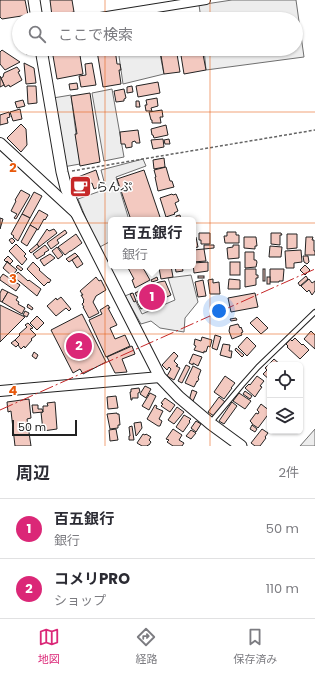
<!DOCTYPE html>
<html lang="ja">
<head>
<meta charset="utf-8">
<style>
	body { margin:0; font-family:Poppins,"Noto Sans JP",sans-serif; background:#f2f2f3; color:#2b2b33 }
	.controls { position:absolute; right:12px; bottom:12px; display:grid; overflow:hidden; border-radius:6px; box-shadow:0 1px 3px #0004 }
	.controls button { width:36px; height:36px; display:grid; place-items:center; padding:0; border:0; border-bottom:1px solid #e1e1e2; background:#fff; color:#2b2b33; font:20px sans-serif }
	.scale { position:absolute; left:12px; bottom:10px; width:65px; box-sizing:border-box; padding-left:4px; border:2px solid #222; border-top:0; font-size:11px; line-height:14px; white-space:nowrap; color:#222; -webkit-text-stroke:3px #fff; paint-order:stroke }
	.you { position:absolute; left:219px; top:311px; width:14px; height:14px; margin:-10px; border:3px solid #fff; border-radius:50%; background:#1a73e8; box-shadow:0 0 0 6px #1a73e833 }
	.badge { display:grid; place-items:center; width:26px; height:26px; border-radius:50%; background:#db2777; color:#fff; font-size:13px; font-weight:700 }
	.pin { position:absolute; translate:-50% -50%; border:2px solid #fff; box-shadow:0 1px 4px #0006 }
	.popup { position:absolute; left:108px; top:217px; width:88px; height:52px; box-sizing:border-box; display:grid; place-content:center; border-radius:6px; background:#fff; filter:drop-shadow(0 1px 3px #0005); font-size:13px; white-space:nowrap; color:#7c7c81 }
	.popup b { font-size:15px; color:#2b2b33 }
	.popup::after { content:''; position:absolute; left:50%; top:100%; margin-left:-8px; border:8px solid transparent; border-top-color:#fff }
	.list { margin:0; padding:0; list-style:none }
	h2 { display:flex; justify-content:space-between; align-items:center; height:52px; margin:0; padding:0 16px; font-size:17px }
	h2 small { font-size:13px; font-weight:400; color:#7c7c81 }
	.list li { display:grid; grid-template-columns:26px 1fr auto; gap:12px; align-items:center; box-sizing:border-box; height:60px; padding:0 16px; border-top:1px solid #e1e1e2 }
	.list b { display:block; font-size:15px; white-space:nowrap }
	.list p { margin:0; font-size:13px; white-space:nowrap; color:#7c7c81 }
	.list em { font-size:13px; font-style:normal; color:#7c7c81 }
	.icon { flex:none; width:22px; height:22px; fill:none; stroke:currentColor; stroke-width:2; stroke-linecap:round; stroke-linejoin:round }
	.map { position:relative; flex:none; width:315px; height:446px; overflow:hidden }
	.search { position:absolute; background:#fff; box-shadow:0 1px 3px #0004; left:12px; right:12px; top:12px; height:44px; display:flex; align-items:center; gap:10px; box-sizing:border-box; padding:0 14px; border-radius:22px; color:#7c7c81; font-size:15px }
	.sheet { height:172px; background:#fff }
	nav { display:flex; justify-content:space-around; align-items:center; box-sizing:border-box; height:56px; border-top:1px solid #e1e1e2; background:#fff; font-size:11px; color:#7c7c81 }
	nav a { display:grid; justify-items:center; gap:2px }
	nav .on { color:#db2777 }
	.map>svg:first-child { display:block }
</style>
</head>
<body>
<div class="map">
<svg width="315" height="446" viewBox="0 0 315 446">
	<rect width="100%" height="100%" fill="#fff"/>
	<g fill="#ededed" stroke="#6f6f6f">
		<path d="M232 0H296L304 57 206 70 204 49H296V19H201L199 5Z"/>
		<path d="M152 13 153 19H113Z"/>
		<path d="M118 49H159L164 74 123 84Z"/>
		<path d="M112 89 124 157 104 161 92 93Z"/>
		<path d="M71 95 80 164 63 167 53 98Z"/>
		<path d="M143 159 146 166 116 177 129 220H111V241L98 248 78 199 106 189 101 170Z"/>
		<path d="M191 275 198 302 185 318 184 332 160 328 151 321 141 324 125 296 132 293 142 314 175 300 168 278Z"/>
		<path d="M315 429V446H300Z"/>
	</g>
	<g fill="#f3c9c0" stroke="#222">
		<path d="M0 0H25L28 15 2 19 0 17Z"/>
		<path d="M50 0H72L74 12 52 16Z"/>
		<path d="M23 49H34V53L26 54V51L23 52Z"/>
		<path d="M61 49H79L83 74 57 79 52 50Z"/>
		<path d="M106 49H115L117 64H120L121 70H119L121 84 103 87 97 51Z"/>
		<path d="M160 49H175L176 54H177L180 72 164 74Z"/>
		<path d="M180 49H196V52L198 51V49H202L206 70 184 74Z"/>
		<path d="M2 50 20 62 5 70 0 64V52Z"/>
		<path d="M24 63 34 68 36 83 26 84Z"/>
		<path d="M92 63 96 85 81 87 79 76 86 75 85 64Z"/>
		<path d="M17 67 20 71 18 72 22 80 10 87 9 85 5 87 1 78 3 77 4 73Z"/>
		<path d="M0 76 4 85 0 87Z"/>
		<path d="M158 82 160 93 138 97 136 86Z"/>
		<path d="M77 83 78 89 70 90 69 84Z"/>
		<path d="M27 86H36L37 103 28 104Z"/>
		<path d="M132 86 133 92 127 93V87Z"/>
		<path d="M124 89 126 98 124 99V101L116 102 114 91Z"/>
		<path d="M90 93 100 162 80 166 75 134H77L71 96Z"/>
		<path d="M157 98 158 106 151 108 152 111H146L145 105H147L146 100Z"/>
		<path d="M23 100 25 106 17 108 15 102Z"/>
		<path d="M136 101H139L140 107H136Z"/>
		<path d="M20 109 22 119 13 121 10 112Z"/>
		<path d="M162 110 163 117H160L161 123H152V120H151L149 112Z"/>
		<path d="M9 112 10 117 7 118 8 123 0 125V115Z"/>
		<path d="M21 124 26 129 27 145 21 152 7 138Z"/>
		<path d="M166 125 168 135 154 138 153 135H152L151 129Z"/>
		<path d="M138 130 140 143H136L135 141 132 142V147L126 148 125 144H121L120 132Z"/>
		<path d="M163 139 164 147 153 149 151 140Z"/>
		<path d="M169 139 170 144H165L164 140Z"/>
		<path d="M164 158 165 167 154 169 153 160Z"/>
		<path d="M166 167 170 181H172L174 187 158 191 155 177H156L154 170Z"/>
		<path d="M96 170 101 186 94 189 92 183 82 187 78 177Z"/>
		<path d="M144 170 161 220H131L117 179Z"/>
		<path d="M78 177 85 194 77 197 70 179Z"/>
		<path d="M21 190 30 195 16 219 14 218 17 214 11 211 16 201 15 200Z"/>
		<path d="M34 192 42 196 30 218 22 214Z"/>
		<path d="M172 194 173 195 176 194 179 201 175 203 178 211 174 213 175 214 166 217 160 198Z"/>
		<path d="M39 210 48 215 45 220 44 219 38 230 30 225Z"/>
		<path d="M22 214 30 218 18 241 13 237 14 236 11 234Z"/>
		<path d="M180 215 181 220H176V216Z"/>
		<path d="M0 218 3 219 0 229Z"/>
		<path d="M30 225 37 229 27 246 21 242Z"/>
		<path d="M47 229 49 231 54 229 57 233 39 247 37 244Z"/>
		<path d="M65 230 67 233 57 240 59 243 51 249 47 243Z"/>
		<path d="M227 232H236V235H239V243H225L224 236H227Z"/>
		<path d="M199 233H210V244H201V240H199Z"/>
		<path d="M271 233H281L282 235H280V245L271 244Z"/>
		<path d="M76 234 82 243 71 251H70L65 255 58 247Z"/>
		<path d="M287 234H297V248L287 249Z"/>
		<path d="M196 237 198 247 193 248V238Z"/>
		<path d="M244 237H256L257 246H255V249L244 248Z"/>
		<path d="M306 237H313L312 240H314V251H315V255H305Z"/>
		<path d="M12 238 15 241 12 244 9 240Z"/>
		<path d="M16 244 26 254 24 256 27 259 22 265 9 251Z"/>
		<path d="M37 244 39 247 31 253 29 251Z"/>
		<path d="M45 245 49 250 44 253 45 254 37 259 33 254Z"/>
		<path d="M204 245H214V248L204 249Z"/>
		<path d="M233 245H239V258L228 259 227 248 233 247Z"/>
		<path d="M270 246 282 247 281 257H269Z"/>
		<path d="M57 247 63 255 58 259 52 251Z"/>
		<path d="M204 249 206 261 193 262V250Z"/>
		<path d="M301 250 302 262 294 263V268H286L285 251Z"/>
		<path d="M245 252H254V260H256L257 262 256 267 245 268Z"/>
		<path d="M75 253 78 256 69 262 66 259Z"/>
		<path d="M50 254 55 258 44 266 40 260Z"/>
		<path d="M8 256 13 261 10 264 7 261 6 262 4 260Z"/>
		<path d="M78 256 83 264 77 268 72 260Z"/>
		<path d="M303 256H308L309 262 307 264 304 262Z"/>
		<path d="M7 262 17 270 12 276 3 268Z"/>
		<path d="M33 262 40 269 39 270 48 278 51 280 49 283 48 282 44 286 27 269Z"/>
		<path d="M208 262V271L194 273 193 263Z"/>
		<rect x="230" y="262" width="10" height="13"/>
		<path d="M18 265 23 269 21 271 16 267Z"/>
		<path d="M305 265 310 270 305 275 300 270Z"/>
		<path d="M127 266H142L150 280 135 288 132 280 134 279Z"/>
		<path d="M169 266H171L173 277 161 279 159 268Z"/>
		<path d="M175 266H182L183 271 176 272Z"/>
		<path d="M245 269H256V275H258V278H256V285L245 287Z"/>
		<rect x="263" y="269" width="2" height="12"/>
		<path d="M270 269H284L283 281H279V282H270Z"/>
		<path d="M18 272 28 281 29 280 41 289 37 296 14 277Z"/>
		<path d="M3 274 20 285 16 291 0 280V278Z"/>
		<rect x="198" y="276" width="6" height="2"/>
		<path d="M306 276 308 279 300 286 298 283Z"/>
		<path d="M96 277 99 281 101 280 106 290 96 296 93 302 99 313 89 318 83 307H84L82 304 84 302 83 301 84 300 81 295H83L80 291Z"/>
		<path d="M157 277 158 280 152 282 151 280Z"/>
		<rect x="267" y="277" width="3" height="7"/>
		<path d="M213 279V283L219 282 220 294H210L208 280Z"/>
		<path d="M229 279 240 280V289H228Z"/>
		<path d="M309 279 312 283 315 281V291L312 295 309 290 307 292 301 286Z"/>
		<path d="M203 280 206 296 198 297 195 282Z"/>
		<path d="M165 281 171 295 141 309 137 301 139 300 135 293 159 282Z"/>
		<path d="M2 289 8 292 2 302 0 301V293Z"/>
		<path d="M8 292 18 297 16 300 19 302 18 304 25 308 22 314 2 302Z"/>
		<path d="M133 293 136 301 134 302 130 294Z"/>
		<path d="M255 293 258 307 231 312 228 298Z"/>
		<path d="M61 297 71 309 69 311 66 308 56 316 47 306 56 298 57 300Z"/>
		<path d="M28 304 33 308 32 310 27 307Z"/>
		<path d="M0 305 25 317 0 342Z"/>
		<path d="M108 305 110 308H108L117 325 110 328 115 339 125 335 130 346 106 357 89 320 102 314 100 310Z"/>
		<path d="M25 311 29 313 27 317 23 315Z"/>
		<path d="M82 314 106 362 83 374 80 369 73 373 51 330Z"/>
		<path d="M37 316 44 323 37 330 30 323Z"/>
		<path d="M257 317 268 328 261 334 250 323Z"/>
		<path d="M236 318 237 320 231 321 230 319Z"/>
		<path d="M28 323 33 328 30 329 36 335 31 339 32 340 25 348 24 346 21 349 18 345 19 344 15 340 20 335 19 334 27 327 25 325Z"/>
		<path d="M238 324 240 328 241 327 243 332 241 333 242 335 232 339 229 331 230 326Z"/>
		<path d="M311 331 315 335V349L304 339Z"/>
		<path d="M215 335 221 337 217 350 212 348Z"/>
		<path d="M202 337 212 340 210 347 208 346 206 352 204 351V353L194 350 196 346 194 345 195 339 201 341Z"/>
		<path d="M247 337 256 346 247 356 238 347Z"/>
		<path d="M295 338 302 345 303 344 309 350 300 359 287 347 288 346 286 344 290 339 292 341Z"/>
		<path d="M15 340 19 344 16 347 11 343Z"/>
		<path d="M223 344 230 345 229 351H232L231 358 220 355Z"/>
		<path d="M132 346 135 354 122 359 127 372 115 373 107 357Z"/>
		<path d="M236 348 244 355 242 357 235 350Z"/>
		<path d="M34 352 38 355 36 359 32 356Z"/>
		<path d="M174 352 178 356 174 361 178 365 176 366 180 368 174 380 167 376 171 369 169 367 167 370 162 365Z"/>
		<path d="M193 354 202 357 198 366 193 363V365L189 363Z"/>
		<path d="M274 359 281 365H270V380L263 374 267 370 265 368Z"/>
		<path d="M186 365 190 367 182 383 178 381Z"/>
		<path d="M193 366 201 370 198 378 199 379 197 382V381L194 387 185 383Z"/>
		<path d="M225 376 235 383 231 388H232L224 399 214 392Z"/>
		<path d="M257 376 264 381 260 386 262 387 259 391 255 397 245 388 249 384 250 385Z"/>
		<path d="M145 386 151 389 146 398 140 394Z"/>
		<path d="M139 388 140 392 138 393V398H132V400H131L130 392H131V389Z"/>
		<path d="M192 390 197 392 193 401 190 399V397Z"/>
		<path d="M245 391 252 396 250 399 243 394Z"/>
		<path d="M150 393 156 396 149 410 142 406Z"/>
		<path d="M239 393 251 401 245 409 233 401Z"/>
		<path d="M116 396 118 408 108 409 107 397Z"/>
		<path d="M219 397 225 402 214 416 208 412Z"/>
		<path d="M165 398 175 405 170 412 161 406 163 404 161 403Z"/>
		<path d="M29 399 31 418 27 419 31 446H15L11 411 8 412 7 402Z"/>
		<path d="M55 402 57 429 43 431 41 412H43V406H48L47 403Z"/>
		<path d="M232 402 237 406 224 424 219 421Z"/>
		<path d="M261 404 270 411V412L258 428 252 424V423L250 421 256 413 258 414 259 412 257 410Z"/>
		<path d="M32 405H38V409H42L43 412 33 413Z"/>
		<path d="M155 405 157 406 156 408 163 411 159 419 162 421 160 426H158L147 419Z"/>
		<path d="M177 407 184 412 174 424 168 420Z"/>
		<path d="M117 413V414H119L120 425H118V428L110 429 107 414Z"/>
		<path d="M184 415 191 419 189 421 190 422 183 432 176 427Z"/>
		<path d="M196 421 201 424 196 432 191 428Z"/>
		<path d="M141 422 142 428 137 435 136 436 134 423Z"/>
		<path d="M252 425 257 429 255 432 250 429Z"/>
		<path d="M132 426 134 440H129V436H130L129 427Z"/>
		<path d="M116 429 118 440 110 441 109 430Z"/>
		<path d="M173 429 182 435 179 440 184 443 182 446H173L167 442 169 440 166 439Z"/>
		<path d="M262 429 268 433 265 437 266 438 260 446H255L251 443Z"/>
		<path d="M191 430 196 433 191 439 186 436Z"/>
		<path d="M143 434 145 435 146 434 151 437 149 440 151 442 149 445H148L147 446H142L137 443Z"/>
	</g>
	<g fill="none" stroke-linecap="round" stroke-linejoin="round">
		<defs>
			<path id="service" d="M211 422 242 385 258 367 315 312"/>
			<path id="minor" d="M88 19 206 0"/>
			<g id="tertiary">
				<path d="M0 143 77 214"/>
				<path d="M0 391 160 377"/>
			</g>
			<g id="secondary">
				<path d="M34 0 37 19"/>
				<path d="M41 49 62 172 66 188 77 214 160 377 179 397 211 424 241 446"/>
			</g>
		</defs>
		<use href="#service" stroke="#222" stroke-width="6"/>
		<use href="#minor" stroke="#222" stroke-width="10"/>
		<use href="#tertiary" stroke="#222" stroke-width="12"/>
		<use href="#secondary" stroke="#222" stroke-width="13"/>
		<path stroke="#646464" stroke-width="1.5" stroke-dasharray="3 2" stroke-linecap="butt" d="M72 171 315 130"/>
		<use href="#service" stroke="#fff" stroke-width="4"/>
		<use href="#minor" stroke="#fff" stroke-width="8"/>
		<use href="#tertiary" stroke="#fff" stroke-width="10"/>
		<use href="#secondary" stroke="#fff" stroke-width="11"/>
		<path stroke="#c62828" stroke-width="1" stroke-dasharray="14 3 2 3" stroke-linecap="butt" d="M0 410 315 269"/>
	</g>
	<path fill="none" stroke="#e8590c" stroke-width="1" stroke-opacity="0.55" d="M105 0V19M210 0V19M105 49V446M210 49V446M0 112H315M0 223H315M0 334H315"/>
	<defs>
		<symbol id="cafe-square" viewBox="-11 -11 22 22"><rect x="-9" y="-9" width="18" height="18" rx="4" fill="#c62828" stroke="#fff"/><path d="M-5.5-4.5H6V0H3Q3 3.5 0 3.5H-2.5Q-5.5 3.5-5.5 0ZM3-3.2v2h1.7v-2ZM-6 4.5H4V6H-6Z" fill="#fff"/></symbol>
	</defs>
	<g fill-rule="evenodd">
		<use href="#cafe-square" x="68" y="174" width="25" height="25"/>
	</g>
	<g text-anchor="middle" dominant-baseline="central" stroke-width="3" stroke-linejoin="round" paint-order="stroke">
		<g font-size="12" fill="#222" stroke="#fff" text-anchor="start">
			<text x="96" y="186">らんぷ</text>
		</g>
	</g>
	<g font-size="13" text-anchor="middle" font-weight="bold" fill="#e8590c" stroke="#fff" stroke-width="3" stroke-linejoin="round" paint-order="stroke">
		<text x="13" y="172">2</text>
		<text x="13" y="283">3</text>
		<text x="13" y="395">4</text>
	</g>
</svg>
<div class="controls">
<button><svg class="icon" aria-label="locate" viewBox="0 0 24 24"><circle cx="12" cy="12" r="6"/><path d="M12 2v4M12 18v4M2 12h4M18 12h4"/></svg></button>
<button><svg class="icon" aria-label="layers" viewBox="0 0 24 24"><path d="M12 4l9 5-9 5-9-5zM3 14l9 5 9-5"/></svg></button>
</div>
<div class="scale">50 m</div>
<div class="you"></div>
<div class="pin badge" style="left:152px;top:297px">1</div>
<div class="popup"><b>百五銀行</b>銀行</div>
<div class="pin badge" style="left:79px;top:346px">2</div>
<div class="search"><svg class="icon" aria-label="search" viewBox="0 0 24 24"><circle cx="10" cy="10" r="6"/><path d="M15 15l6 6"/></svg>ここで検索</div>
</div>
<section class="sheet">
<h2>周辺<small>2件</small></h2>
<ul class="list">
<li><span class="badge">1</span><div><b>百五銀行</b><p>銀行</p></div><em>50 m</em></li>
<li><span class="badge">2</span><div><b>コメリPRO</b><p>ショップ</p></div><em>110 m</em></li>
</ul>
</section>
<nav>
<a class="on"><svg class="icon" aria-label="map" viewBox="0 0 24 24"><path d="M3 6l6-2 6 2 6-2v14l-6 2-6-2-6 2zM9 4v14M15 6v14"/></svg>地図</a>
<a><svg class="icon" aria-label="directions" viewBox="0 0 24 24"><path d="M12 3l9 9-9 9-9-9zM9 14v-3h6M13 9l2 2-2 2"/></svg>経路</a>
<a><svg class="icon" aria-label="saved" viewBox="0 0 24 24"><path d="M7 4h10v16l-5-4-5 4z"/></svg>保存済み</a>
</nav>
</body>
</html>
